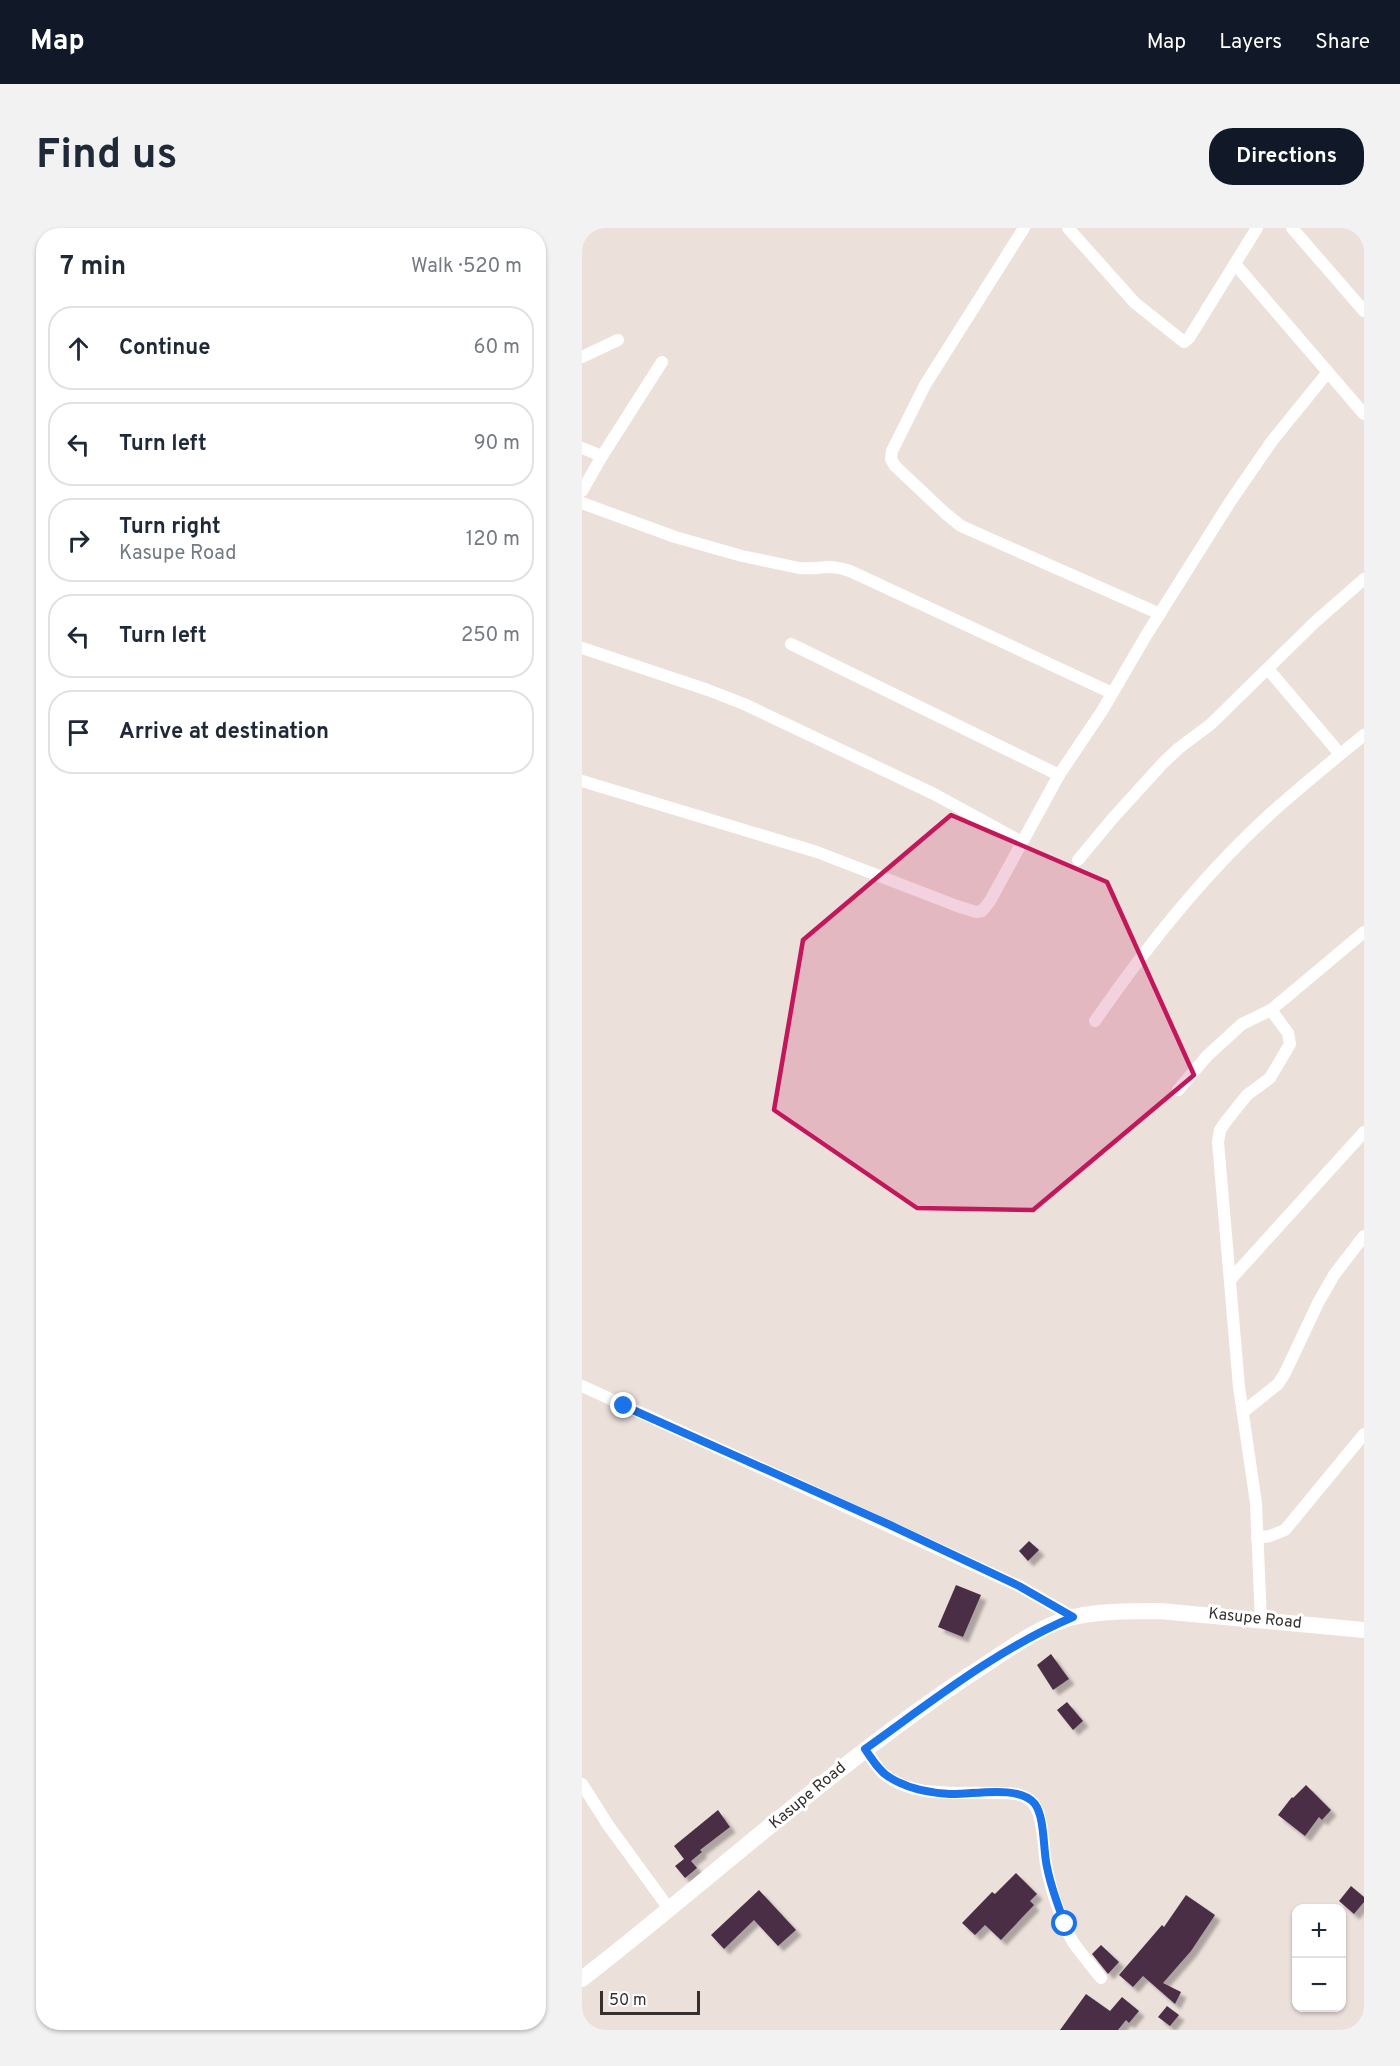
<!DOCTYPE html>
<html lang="en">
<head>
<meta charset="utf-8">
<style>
	body { margin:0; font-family:Overpass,sans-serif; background:#f2f2f3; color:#1f2937 }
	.controls { position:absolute; right:18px; bottom:18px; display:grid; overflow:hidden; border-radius:12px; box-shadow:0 2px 4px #0004 }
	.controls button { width:54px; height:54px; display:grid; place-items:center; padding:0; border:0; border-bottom:2px solid #e0e1e3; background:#fff; color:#1f2937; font:30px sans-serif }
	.scale { position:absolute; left:18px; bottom:15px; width:100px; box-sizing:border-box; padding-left:6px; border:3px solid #35302e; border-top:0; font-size:16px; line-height:21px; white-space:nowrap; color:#35302e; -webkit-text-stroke:4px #fff; paint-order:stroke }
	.stop { position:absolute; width:18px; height:18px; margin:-14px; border:4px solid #1a73e8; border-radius:50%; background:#fff }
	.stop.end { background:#1a73e8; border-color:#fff; box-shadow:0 2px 6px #0008 }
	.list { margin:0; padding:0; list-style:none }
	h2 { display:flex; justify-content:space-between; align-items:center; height:78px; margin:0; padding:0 24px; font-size:26px }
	h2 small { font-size:20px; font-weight:400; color:#747a83 }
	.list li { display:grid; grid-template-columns:39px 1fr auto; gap:18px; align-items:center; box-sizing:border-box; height:84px; margin:0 12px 12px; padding:0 12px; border:2px solid #e0e1e3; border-radius:24px }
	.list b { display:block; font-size:22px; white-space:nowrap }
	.list p { margin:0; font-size:20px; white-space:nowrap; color:#747a83 }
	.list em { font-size:20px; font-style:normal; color:#747a83 }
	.icon { flex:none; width:33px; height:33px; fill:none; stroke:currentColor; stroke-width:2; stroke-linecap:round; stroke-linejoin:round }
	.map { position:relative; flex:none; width:782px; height:1802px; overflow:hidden; border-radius:24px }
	header { display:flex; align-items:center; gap:36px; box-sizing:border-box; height:84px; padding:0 30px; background:#111827; color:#fff }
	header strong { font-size:28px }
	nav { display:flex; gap:33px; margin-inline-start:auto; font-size:21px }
	.intro { display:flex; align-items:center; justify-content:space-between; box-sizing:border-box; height:144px; padding:0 36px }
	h1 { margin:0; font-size:42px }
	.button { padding:15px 27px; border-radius:24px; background:#111827; color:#fff; font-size:21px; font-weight:700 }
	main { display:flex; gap:36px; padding:0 36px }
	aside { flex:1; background:#fff; border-radius:24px; box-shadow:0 2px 4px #0004 }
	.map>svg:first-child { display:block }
</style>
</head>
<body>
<header>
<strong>Map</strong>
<nav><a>Map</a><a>Layers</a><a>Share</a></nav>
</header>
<div class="intro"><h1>Find us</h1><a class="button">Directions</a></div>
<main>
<aside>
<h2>7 min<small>Walk · 520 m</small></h2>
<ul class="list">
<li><svg class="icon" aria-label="ahead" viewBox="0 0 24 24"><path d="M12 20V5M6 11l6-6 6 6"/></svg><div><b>Continue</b></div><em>60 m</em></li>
<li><svg class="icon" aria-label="left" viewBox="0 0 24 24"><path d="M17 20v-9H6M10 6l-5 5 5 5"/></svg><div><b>Turn left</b></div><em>90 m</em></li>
<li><svg class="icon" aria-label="right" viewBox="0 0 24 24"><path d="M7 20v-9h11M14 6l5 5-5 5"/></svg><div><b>Turn right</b><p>Kasupe Road</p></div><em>120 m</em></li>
<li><svg class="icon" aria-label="left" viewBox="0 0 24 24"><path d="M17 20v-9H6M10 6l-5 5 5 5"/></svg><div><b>Turn left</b></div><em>250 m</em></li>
<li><svg class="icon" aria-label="arrive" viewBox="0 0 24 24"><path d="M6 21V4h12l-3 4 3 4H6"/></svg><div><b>Arrive at destination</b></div></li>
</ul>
</aside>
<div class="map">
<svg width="782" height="1802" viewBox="0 0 782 1802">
	<defs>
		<filter id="shadow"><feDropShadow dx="5.5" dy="5.5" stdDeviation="1.5" flood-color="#0004"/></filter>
	</defs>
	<rect width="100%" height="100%" fill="#ece0db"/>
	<g fill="#4a2f45" filter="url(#shadow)">
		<path d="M447 1313 457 1322 446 1333 437 1323Z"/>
		<path d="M374 1357 399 1367 381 1409 356 1399Z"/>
		<path d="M469 1426 487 1451 471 1462 455 1437Z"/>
		<path d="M485 1474 501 1493 491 1502 475 1482Z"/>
		<path d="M724 1557 749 1582 740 1592 737 1589 723 1608 696 1587 710 1569 711 1570Z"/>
		<path d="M136 1582 148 1599 118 1622 120 1624 109 1633 115 1640 103 1650 93 1638 102 1631 92 1618Z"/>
		<path d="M434 1645 455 1666 448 1673 452 1677 419 1712 403 1697 393 1707 380 1695 410 1664 413 1666Z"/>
		<path d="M769 1658 782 1669V1674L772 1686 757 1673Z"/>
		<path d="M177 1662 214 1702 196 1718 172 1692 142 1721 129 1707Z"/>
		<path d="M604 1667 633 1687 609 1723 581 1755 599 1764 593 1776 561 1748 551 1759 537 1747 580 1697 582 1699Z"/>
		<path d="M519 1717 537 1734 526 1746 510 1726Z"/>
		<path d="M504 1766 528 1783 540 1769 557 1783 547 1795 544 1792 536 1802H478Z"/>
		<path d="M585 1778 597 1787 588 1798 576 1789Z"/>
	</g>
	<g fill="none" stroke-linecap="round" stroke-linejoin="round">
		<g stroke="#fff" stroke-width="12">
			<path d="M442 0 343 157 310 223 309 231 313 238 363 285 379 298 578 386"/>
			<path d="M486 0 553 75 602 114 607 110 675 0"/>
			<path d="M710 0 782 83"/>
			<path d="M653 36 782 186"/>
			<path d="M0 129 36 112"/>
			<path d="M0 220 20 228 80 134"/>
			<path d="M0 263 20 228"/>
			<path d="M0 275 93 309 160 328 217 340C237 342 246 335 268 343L530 465"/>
			<path d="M209 416 477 547"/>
			<path d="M0 420 126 462 162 476 352 566 440 614"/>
			<path d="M686 441 758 526"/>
			<path d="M0 553 235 624 375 678 394 684 400 683 408 673 477 547 520 483 565 406 648 274 690 213 746 144"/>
			<path d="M496 632 531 590 581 535 597 520 629 496 733 394 782 351"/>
			<path d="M513 793C564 719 620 648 687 587 718 559 750 533 782 507"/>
			<path d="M596 862 625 828 660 796 689 782 782 704"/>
			<path d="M648 1052 782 904"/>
			<path d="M0 1158 437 1358 491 1389"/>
			<path d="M661 1184 696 1156 703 1145 736 1075 752 1047 782 1008"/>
			<path d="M675 1310 688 1308 703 1302 782 1206"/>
			<path d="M679 1393 674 1275 657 1159 636 914 638 902 645 892 665 867 688 850 708 816 706 805 689 782"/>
			<path d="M283 1521C289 1529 295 1540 302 1546 333 1572 381 1563 417 1565 427 1565 439 1565 448 1572 462 1582 461 1620 464 1636 468 1659 479 1694 491 1714 499 1726 510 1738 519 1750"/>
			<path d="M0 1556 26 1597 88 1682"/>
		</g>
		<path stroke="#fff" stroke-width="16" d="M0 1751C130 1650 252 1537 389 1446 419 1427 457 1397 492 1389 517 1383 551 1383 578 1383L782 1402"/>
	</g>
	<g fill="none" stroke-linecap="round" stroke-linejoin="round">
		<path stroke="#1a73e8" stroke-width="8" d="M42 1178 308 1297 437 1358 491 1389C415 1421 349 1474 283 1521 290 1531 297 1543 307 1549 324 1560 348 1565 368 1566 390 1567 437 1556 453 1576 463 1590 461 1622 465 1639 469 1659 476 1678 483 1696"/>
	</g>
	<path fill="#c2185b" fill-opacity="0.2" stroke="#c2185b" stroke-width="4.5" stroke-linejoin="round" d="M369 587 525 654 612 847 451 982 335 980 192 882 221 712Z"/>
	<g text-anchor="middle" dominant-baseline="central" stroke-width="6" stroke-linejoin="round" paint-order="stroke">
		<g font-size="16" fill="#35302e" stroke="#fff">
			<text transform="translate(673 1391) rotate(6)">Kasupe Road</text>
			<text transform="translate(226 1568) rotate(-40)">Kasupe Road</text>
		</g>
	</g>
</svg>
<div class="controls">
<button>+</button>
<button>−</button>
</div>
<div class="scale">50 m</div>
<div class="stop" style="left:483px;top:1696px"></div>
<div class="stop end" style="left:42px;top:1178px"></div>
</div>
</main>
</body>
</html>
